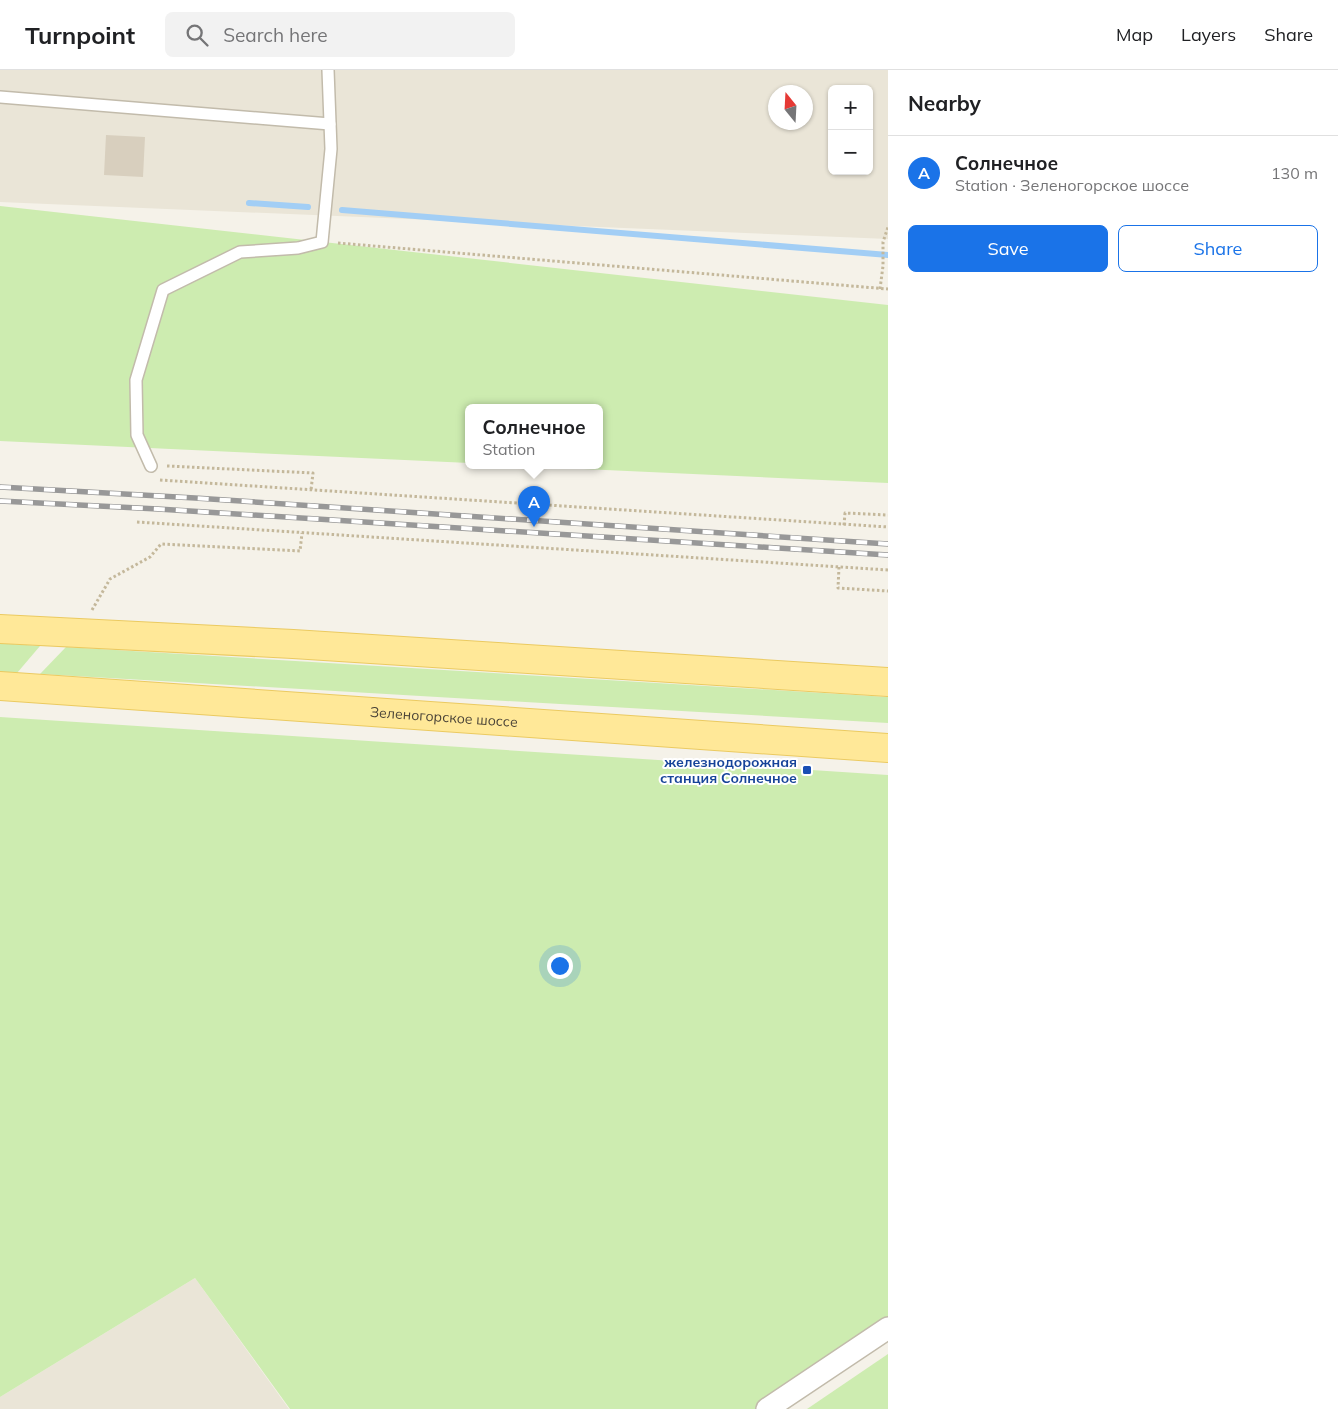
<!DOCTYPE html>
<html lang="en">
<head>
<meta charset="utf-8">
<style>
	body { margin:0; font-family:Mulish,sans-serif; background:#f2f2f2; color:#202124 }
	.controls { position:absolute; right:15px; top:15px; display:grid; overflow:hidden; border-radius:8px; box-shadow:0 1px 4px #0004 }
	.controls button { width:45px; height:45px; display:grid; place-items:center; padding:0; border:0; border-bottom:1px solid #e0e0e0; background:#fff; color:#202124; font:25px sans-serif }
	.compass { position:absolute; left:768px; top:15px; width:45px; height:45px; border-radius:50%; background:#fff; box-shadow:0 1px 4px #0004; rotate:342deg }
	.you { position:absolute; left:559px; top:895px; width:18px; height:18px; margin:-12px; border:4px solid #fff; border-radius:50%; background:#1a73e8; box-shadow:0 0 0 8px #1a73e833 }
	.badge { display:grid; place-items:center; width:32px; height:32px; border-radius:50%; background:#1a73e8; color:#fff; font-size:16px; font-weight:700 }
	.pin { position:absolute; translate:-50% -41px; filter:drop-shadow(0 1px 2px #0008) }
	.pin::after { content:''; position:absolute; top:26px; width:18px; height:15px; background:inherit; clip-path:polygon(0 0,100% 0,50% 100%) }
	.popup { position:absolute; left:465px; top:334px; width:138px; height:65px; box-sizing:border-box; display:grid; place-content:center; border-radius:8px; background:#fff; filter:drop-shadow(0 1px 4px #0005); font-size:16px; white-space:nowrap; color:#757577 }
	.popup b { font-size:19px; color:#202124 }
	.popup::after { content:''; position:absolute; left:50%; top:100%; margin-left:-10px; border:10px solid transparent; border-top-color:#fff }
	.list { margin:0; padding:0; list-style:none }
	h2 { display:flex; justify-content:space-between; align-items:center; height:65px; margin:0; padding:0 20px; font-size:21px }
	h2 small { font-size:16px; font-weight:400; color:#757577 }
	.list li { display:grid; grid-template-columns:32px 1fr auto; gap:15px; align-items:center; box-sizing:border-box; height:75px; padding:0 20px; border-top:1px solid #e0e0e0 }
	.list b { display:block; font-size:19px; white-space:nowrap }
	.list p { margin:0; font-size:16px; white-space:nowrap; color:#757577 }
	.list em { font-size:16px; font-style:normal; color:#757577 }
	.actions { display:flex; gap:10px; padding:15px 20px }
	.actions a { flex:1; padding:11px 0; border:1px solid #1a73e8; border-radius:8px; text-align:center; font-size:18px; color:#1a73e8 }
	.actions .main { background:#1a73e8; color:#fff }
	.icon { flex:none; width:28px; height:28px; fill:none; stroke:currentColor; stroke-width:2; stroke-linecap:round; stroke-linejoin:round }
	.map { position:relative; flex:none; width:888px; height:1339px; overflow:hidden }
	header { display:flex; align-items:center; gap:30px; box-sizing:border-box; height:70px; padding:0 25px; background:#fff; border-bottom:1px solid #e0e0e0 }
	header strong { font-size:24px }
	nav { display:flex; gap:28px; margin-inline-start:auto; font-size:18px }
	.search { width:350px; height:45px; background:#f2f2f2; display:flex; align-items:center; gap:12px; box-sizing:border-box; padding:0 18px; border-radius:8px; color:#757577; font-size:19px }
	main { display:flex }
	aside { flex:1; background:#fff }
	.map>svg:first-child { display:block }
</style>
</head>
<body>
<header>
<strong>Turnpoint</strong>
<div class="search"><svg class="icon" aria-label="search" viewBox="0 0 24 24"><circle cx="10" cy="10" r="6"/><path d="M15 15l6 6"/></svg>Search here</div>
<nav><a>Map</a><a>Layers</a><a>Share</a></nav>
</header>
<main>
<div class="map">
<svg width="888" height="1339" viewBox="0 0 888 1339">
	<rect width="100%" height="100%" fill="#f5f2e9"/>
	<g fill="#eae5d7" fill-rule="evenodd">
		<path d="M0 0H888V169L0 132ZM832 19H869V101H832ZM776 22H806V52H776Z"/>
		<path d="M195 1208 289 1339H0V1327Z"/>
	</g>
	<g fill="#cdecb0">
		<path d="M0 136 888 235V413L518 396H599V338H469V393L0 371Z"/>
		<path d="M0 573 40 576 17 603 0 602Z"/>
		<path d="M66 577 888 627V653L40 604Z"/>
		<path d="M0 647 888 705V1250L755 1339H290L195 1208 0 1327Z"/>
		<path d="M888 1284V1339H807Z"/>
	</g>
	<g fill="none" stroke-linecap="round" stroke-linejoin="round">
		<g stroke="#a2cef5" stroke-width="6">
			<path d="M249 133 308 137"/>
			<path d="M342 140 888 185"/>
		</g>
	</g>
	<path fill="#d8cfbe" d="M106 65 145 67 143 107 104 105Z"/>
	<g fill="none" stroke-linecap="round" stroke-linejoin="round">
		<defs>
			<g id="service">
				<path d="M0 27 330 54"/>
				<path d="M151 396 137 365 136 310 163 220 240 182 298 178 322 172 331 79 328 0"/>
			</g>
			<path id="minor" d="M767 1339 888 1258"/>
			<g id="primary">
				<path d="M0 559 293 574 888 612"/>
				<path id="s1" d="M0 616 888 678"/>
			</g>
		</defs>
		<use href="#service" stroke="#c2bbab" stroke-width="14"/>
		<use href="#minor" stroke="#c2bbab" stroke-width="24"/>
		<use href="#primary" stroke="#ebca61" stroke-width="30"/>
		<g stroke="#c4b89b" stroke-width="3" stroke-dasharray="2.5 2.5" stroke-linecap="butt">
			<path d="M338 173 888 219"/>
			<path d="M880 219 883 196V172L888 157"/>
			<path d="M167 396 313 403 311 420"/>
			<path d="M160 410 888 457"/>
			<path d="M137 452 888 500"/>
			<path d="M844 455 845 443 888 445"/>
			<path d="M839 497 838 518 888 521"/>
			<path d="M92 540 110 509 150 487 161 474 300 481 302 463"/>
		</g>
		<use href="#service" stroke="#fff" stroke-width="11"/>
		<use href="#minor" stroke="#fff" stroke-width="21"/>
		<use href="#primary" stroke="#ffe898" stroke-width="28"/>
		<defs>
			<g id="rail">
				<path d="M0 417 195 428 888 474"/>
				<path d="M0 431 158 439 888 485"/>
			</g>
		</defs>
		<use href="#rail" stroke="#989898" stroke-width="5.5"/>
		<use href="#rail" stroke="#fff" stroke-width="4" stroke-dasharray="11" stroke-linecap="butt"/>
	</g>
	<rect fill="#1a4fb4" stroke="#fff" stroke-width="2" x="802" y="695" width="10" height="10" rx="2.5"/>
	<g text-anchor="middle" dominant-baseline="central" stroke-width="4" stroke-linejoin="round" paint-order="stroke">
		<g font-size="14" fill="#4a4337" stroke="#fff">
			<text stroke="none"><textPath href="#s1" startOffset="445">Зеленогорское шоссе</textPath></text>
		</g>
		<g font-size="14" font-weight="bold" fill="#164399" stroke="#fff" text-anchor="end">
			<text x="797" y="692">железнодорожная<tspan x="797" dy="16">станция Солнечное</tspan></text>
		</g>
	</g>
</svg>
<div class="controls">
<button>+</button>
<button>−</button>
</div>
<svg class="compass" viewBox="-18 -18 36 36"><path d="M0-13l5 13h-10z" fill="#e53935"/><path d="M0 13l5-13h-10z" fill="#757577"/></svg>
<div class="you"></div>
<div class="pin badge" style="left:534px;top:457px">A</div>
<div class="popup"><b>Солнечное</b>Station</div>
</div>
<aside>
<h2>Nearby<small></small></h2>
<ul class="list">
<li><span class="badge">A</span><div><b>Солнечное</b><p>Station · Зеленогорское шоссе</p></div><em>130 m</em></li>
</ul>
<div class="actions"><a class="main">Save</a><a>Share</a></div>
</aside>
</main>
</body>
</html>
